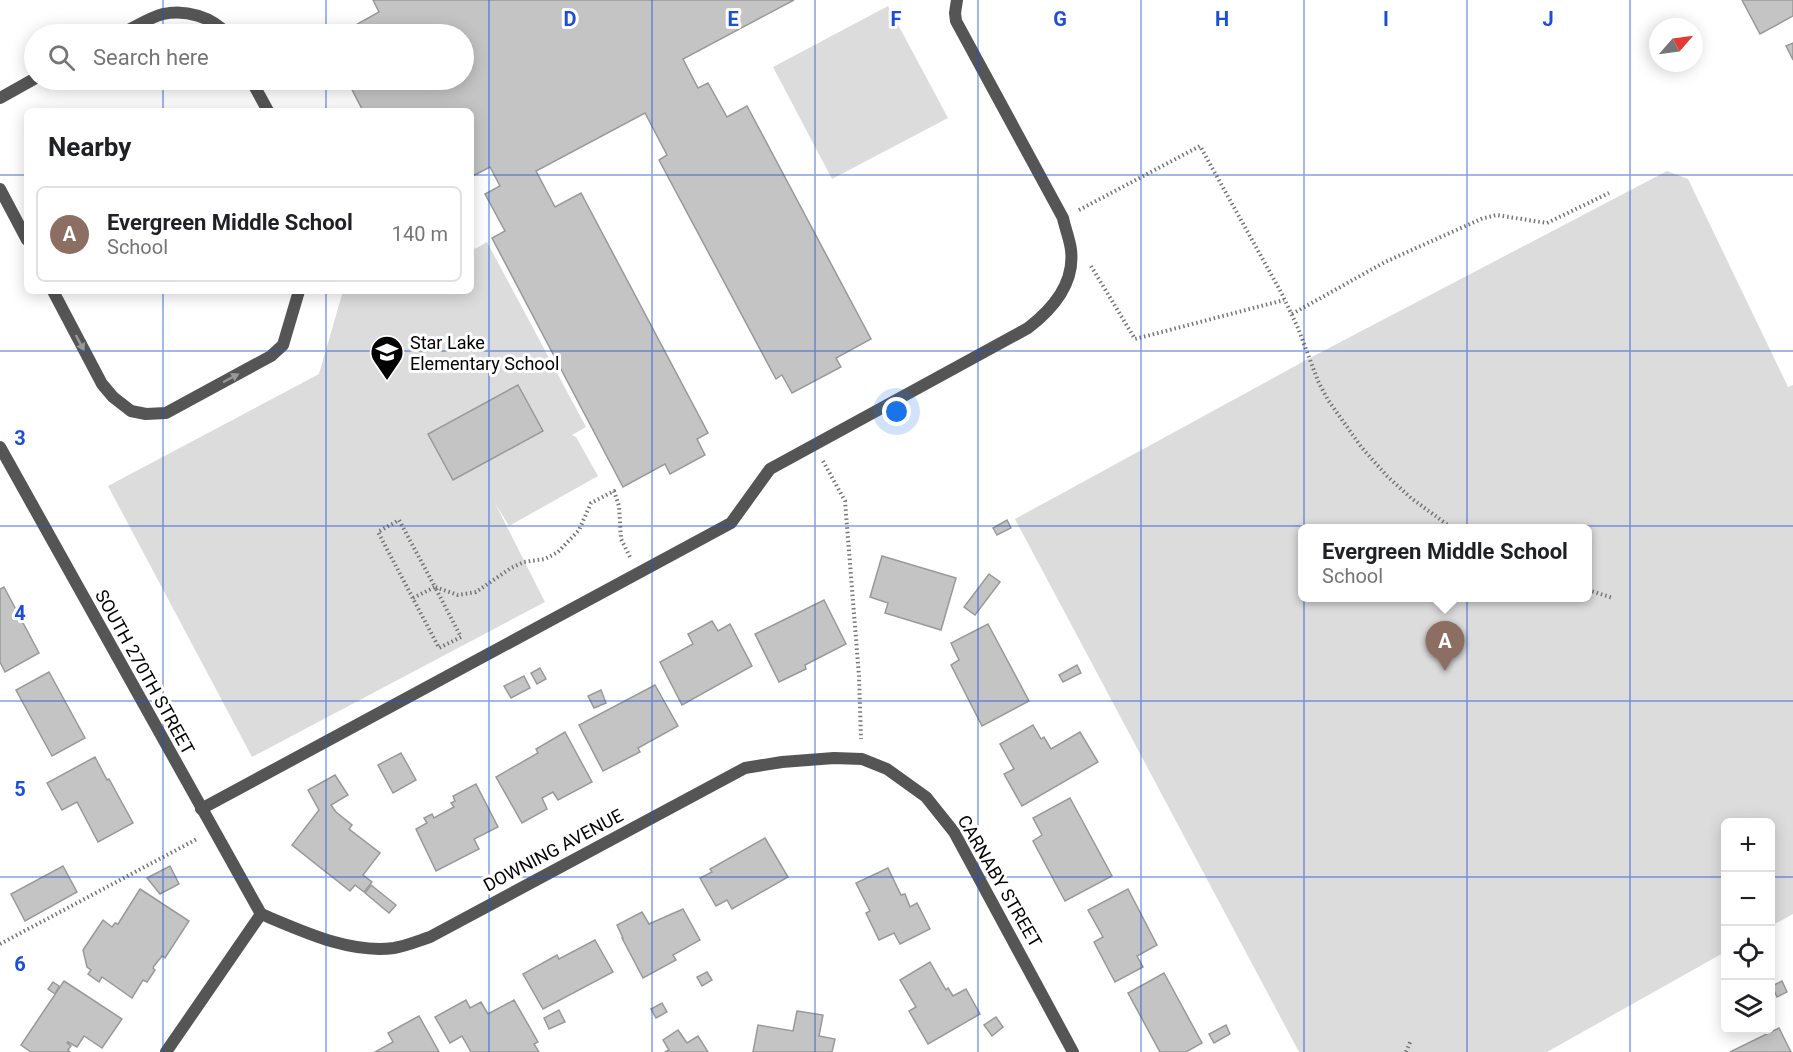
<!DOCTYPE html>
<html lang="en">
<head>
<meta charset="utf-8">
<style>
	body { margin:0; font-family:Roboto,sans-serif; background:#f2f2f2; color:#202124 }
	.controls { position:absolute; right:18px; bottom:18px; display:grid; overflow:hidden; border-radius:9px; box-shadow:0 3px 15px #0003 }
	.controls button { width:54px; height:54px; display:grid; place-items:center; padding:0; border:0; border-bottom:2px solid #e0e0e0; background:#fff; color:#202124; font:30px sans-serif }
	.compass { position:absolute; left:1649px; top:18px; width:54px; height:54px; border-radius:50%; background:#fff; box-shadow:0 3px 15px #0003; rotate:62deg }
	.you { position:absolute; left:897px; top:412px; width:21px; height:21px; margin:-15px; border:4px solid #fff; border-radius:50%; background:#1a73e8; box-shadow:0 0 0 9px #1a73e833 }
	.badge { display:grid; place-items:center; width:39px; height:39px; border-radius:50%; background:#000; color:#fff; font-size:20px; font-weight:700 }
	.pin { position:absolute; translate:-50% -50px; filter:drop-shadow(0 2px 3px #0008) }
	.pin::after { content:''; position:absolute; top:32px; width:21px; height:18px; background:inherit; clip-path:polygon(0 0,100% 0,50% 100%) }
	.popup { position:absolute; left:1298px; top:524px; width:294px; height:78px; box-sizing:border-box; display:grid; place-content:center; border-radius:9px; background:#fff; filter:drop-shadow(0 2px 4px #0005); font-size:20px; white-space:nowrap; color:#757577 }
	.popup b { font-size:22px; color:#202124 }
	.popup::after { content:''; position:absolute; left:50%; top:100%; margin-left:-12px; border:12px solid transparent; border-top-color:#fff }
	.list { margin:0; padding:0; list-style:none }
	h2 { display:flex; justify-content:space-between; align-items:center; height:78px; margin:0; padding:0 24px; font-size:26px }
	h2 small { font-size:20px; font-weight:400; color:#757577 }
	.list li { display:grid; grid-template-columns:39px 1fr auto; gap:18px; align-items:center; box-sizing:border-box; height:96px; margin:0 12px 12px; padding:0 12px; border:2px solid #e0e0e0; border-radius:9px }
	.list b { display:block; font-size:22px; white-space:nowrap }
	.list p { margin:0; font-size:20px; white-space:nowrap; color:#757577 }
	.list em { font-size:20px; font-style:normal; color:#757577 }
	.icon { flex:none; width:33px; height:33px; fill:none; stroke:currentColor; stroke-width:2; stroke-linecap:round; stroke-linejoin:round }
	.map { position:relative; flex:none; width:1793px; height:1052px; overflow:hidden }
	.search { position:absolute; background:#fff; box-shadow:0 3px 15px #0003; left:24px; top:24px; width:450px; height:66px; display:flex; align-items:center; gap:15px; box-sizing:border-box; padding:0 21px; border-radius:33px; color:#757577; font-size:22px }
	.panel { position:absolute; background:#fff; box-shadow:0 3px 15px #0003; left:24px; top:108px; width:450px; height:186px; border-radius:9px }
	.map>svg:first-child { display:block }
</style>
</head>
<body>
<div class="map">
<svg width="1793" height="1052" viewBox="0 0 1793 1052">
	<rect width="100%" height="100%" fill="#fff"/>
	<g fill="#dcdcdc" fill-rule="evenodd">
		<path d="M888 6 948 118 832 179 773 67Z"/>
		<path d="M1667 171 1688 179 1788 387 1793 385V914L1771 926 1770 822H1726L1725 952 1547 1052H1299L1015 519 1308 359ZM1302 528H1588V598H1302Z"/>
		<path d="M471 241 475 249 487 242 586 427 572 435 576 437 598 476 509 526 495 503 545 602 252 757 108 486 319 374 343 291H471Z"/>
	</g>
	<g fill="#c4c4c4" stroke="#999" stroke-width="1.5">
		<path d="M373 0H794L683 59 698 88 708 83 727 117 747 106 871 339 836 358 841 367 792 393 782 375 776 379 659 160 667 155 645 113 536 171 555 207 581 193 708 433 697 439 705 455 670 474 665 464 623 487 492 238 505 231 485 194 500 186 490 167 471 177V111H363L347 80H464V34H355L352 27 379 12Z"/>
		<path d="M1742 0H1793V16L1760 34Z"/>
		<path d="M1793 43V60L1786 46Z"/>
		<path d="M518 385 543 431 453 480 428 434Z"/>
		<path d="M1007 520 1011 528 997 535 993 528Z"/>
		<path d="M882 556 956 578 941 630 885 613 888 603 870 597Z"/>
		<path d="M989 574 1000 582 975 615 964 607Z"/>
		<path d="M4 587 39 653 5 672 0 662V589Z"/>
		<path d="M824 600 846 644 805 665 806 669 779 682 755 634Z"/>
		<path d="M712 621 718 631 730 624 752 666 682 705 660 662 693 644 688 634Z"/>
		<path d="M988 624 1029 701 982 726 951 665 959 660 951 643Z"/>
		<path d="M1077 665 1081 673 1063 682 1059 675Z"/>
		<path d="M540 668 546 679 537 684 531 673Z"/>
		<path d="M49 672 85 738 52 756 16 690Z"/>
		<path d="M524 676 530 688 511 698 504 686Z"/>
		<path d="M655 685 678 726 638 748 640 752 603 771 579 725Z"/>
		<path d="M601 690 606 703 594 708 588 696Z"/>
		<path d="M1033 725 1041 739 1044 737 1051 749 1080 732 1098 762 1022 806 1004 774 1014 769 1000 744Z"/>
		<path d="M565 732 592 782 558 800 553 792 542 798 547 809 522 823 496 777 538 753 536 749Z"/>
		<path d="M401 753 416 780 393 793 378 765Z"/>
		<path d="M95 757 107 780 109 779 133 823 98 842 77 802 62 810 47 783Z"/>
		<path d="M335 775 348 795 331 805 336 812 352 825 349 829 380 853 363 875 372 882 364 892 355 885 350 891 292 845 319 810 308 790Z"/>
		<path d="M476 784 498 827 474 839 479 849 436 871 416 829 427 823 424 818 432 814 434 818 454 807 451 803 455 801 453 796Z"/>
		<path d="M1070 798 1112 876 1065 901 1033 841 1042 835 1033 818Z"/>
		<path d="M765 838 788 877 732 909 727 900 716 906 700 878 712 872 710 869Z"/>
		<path d="M63 866 77 892 25 921 11 894Z"/>
		<path d="M170 866 179 884 160 894 147 878Z"/>
		<path d="M888 868 901 895 905 894 910 907 917 903 930 929 900 944 894 933 879 940 866 913 870 911 856 883Z"/>
		<path d="M371 885 396 905 389 913 365 893Z"/>
		<path d="M140 889 189 921 165 958 162 956 154 966 153 968 155 970 147 982 143 980 132 998 102 977 99 982 88 974 91 970 87 967 83 950 103 920 112 927 115 923 118 924Z"/>
		<path d="M1128 889 1157 945 1137 956 1143 967 1115 982 1094 942 1103 937 1088 910Z"/>
		<path d="M683 909 700 940 673 955 676 960 643 978 622 938H623L617 925 642 912 649 924Z"/>
		<path d="M595 940 613 972 543 1009 523 974 557 955 559 959Z"/>
		<path d="M930 962 946 990 948 988 953 996 966 989 980 1014 928 1044 909 1011 916 1007 900 980Z"/>
		<path d="M707 972 712 980 702 986 697 977Z"/>
		<path d="M1164 973 1202 1043 1186 1052H1160L1128 993Z"/>
		<path d="M64 981 122 1019 102 1048 84 1036 77 1047 68 1042 67 1043 71 1046 68 1050 70 1052H31L21 1045Z"/>
		<path d="M1782 981 1787 992 1777 997 1772 986Z"/>
		<path d="M53 982 59 986 55 994 48 989Z"/>
		<path d="M466 1000 470 1008 481 1002 488 1014 514 1000 538 1042 534 1044 539 1052H471L462 1036 450 1043 435 1017Z"/>
		<path d="M662 1003 667 1012 656 1018 651 1009Z"/>
		<path d="M559 1010 565 1022 549 1029 544 1018Z"/>
		<path d="M797 1011 823 1015 819 1036 835 1039 832 1052H753L758 1025 793 1031Z"/>
		<path d="M419 1016 439 1052H375L393 1042 388 1033Z"/>
		<path d="M996 1017 1003 1027 992 1036 984 1025Z"/>
		<path d="M1226 1025 1230 1034 1214 1043 1209 1034Z"/>
		<path d="M1779 1028 1791 1052H1730Z"/>
		<path d="M678 1030 687 1043 698 1036 708 1052H665L669 1050 663 1040Z"/>
	</g>
	<g fill="none" stroke-linecap="round" stroke-linejoin="round">
		<g stroke="#777" stroke-width="4" stroke-dasharray="1.5 3" stroke-linecap="butt">
			<path d="M1079 210 1200 146 1282 294 1298 328 1318 381 1328 400 1362 448 1387 476 1411 498 1452 528"/>
			<path d="M1091 266 1135 339 1284 300"/>
			<path d="M1292 314 1385 262 1481 219 1496 215 1547 223 1609 193"/>
			<path d="M823 461 845 501 859 676 861 739"/>
			<path d="M1588 590 1613 598"/>
			<path d="M413 598 435 587 461 637 439 648 378 532 399 520 435 587 458 595 476 592 511 568 524 562 545 559 558 552 579 530 591 503 614 491 619 506 621 539 630 557"/>
			<path d="M0 944 197 839"/>
			<path d="M1406 1052 1411 1040"/>
		</g>
		<g stroke="#555" stroke-width="12">
			<path d="M120 34C134 28 148 18 163 14 186 9 212 17 227 34"/>
			<path d="M251 80 268 111"/>
			<path d="M0 98 34 79"/>
			<path d="M0 189 27 240"/>
			<path d="M53 291 102 384 113 397 131 411 146 414 166 413 271 356 283 345 299 291"/>
			<path d="M201 809 731 523 770 469 1028 328C1053 309 1075 284 1071 250 1070 240 1065 228 1063 218L956 21 955 13 957 0"/>
		</g>
		<g stroke="#555" stroke-width="12">
			<path d="M0 447 261 914"/>
			<path d="M261 914C302 931 349 954 394 948 406 946 418 941 430 937L745 768 782 762 834 758 862 759 887 769 926 797 954 832 1073 1052"/>
			<path d="M166 1052 261 914"/>
		</g>
	</g>
	<defs><path id="oneway-solid" d="M-6-.8H1V-3.2L6.5 0L1 3.2V.8H-6Z" transform="scale(1.5)"/></defs>
	<g fill="#999">
		<use href="#oneway-solid" transform="translate(80 343) rotate(62)"/>
		<use href="#oneway-solid" transform="translate(231 378) rotate(-28)"/>
	</g>
	<path fill="none" stroke="#1d4ed8" stroke-width="1.5" stroke-opacity="0.55" d="M163 0V34M326 0V34M489 0V1052M652 0V1052M815 0V1052M978 0V1052M1141 0V1052M1304 0V1052M1467 0V1052M1630 0V1052M163 80V111M326 80V111M0 175H27M471 175H1793M163 291V1052M326 291V1052M0 351H1793M0 526H1793M0 701H1793M0 877H1726M1770 877H1793"/>
	<defs>
		<symbol id="school-pin" viewBox="-11 -11 22 30"><path d="M0 17L-7.5 6A9.5 9.5 0 1 1 7.5 6Z" fill="#000" stroke="#fff"/><path d="M0-5L7-2L0 1L-7-2ZM-4 1L0 2.5L4 1V4Q0 6-4 4Z" fill="#fff"/></symbol>
	</defs>
	<g fill-rule="evenodd">
		<use href="#school-pin" x="368" y="333" width="38" height="52"/>
	</g>
	<g text-anchor="middle" dominant-baseline="central" stroke-width="6" stroke-linejoin="round" paint-order="stroke">
		<g font-size="18" fill="#000" stroke="#fff" text-anchor="start">
			<text x="410" y="342">Star Lake<tspan x="410" dy="21">Elementary School</tspan></text>
		</g>
		<g font-size="18" fill="#000" stroke="#fff">
			<text transform="translate(145 672) rotate(61)">SOUTH 270TH STREET</text>
			<text transform="translate(553 850) rotate(-28)">DOWNING AVENUE</text>
			<text transform="translate(1000 881) rotate(60)">CARNABY STREET</text>
		</g>
	</g>
	<g font-size="20" text-anchor="middle" font-weight="bold" fill="#1d4ed8" stroke="#fff" stroke-width="6" stroke-linejoin="round" paint-order="stroke">
		<text x="570" y="26">D</text>
		<text x="733" y="26">E</text>
		<text x="896" y="26">F</text>
		<text x="1060" y="26">G</text>
		<text x="1222" y="26">H</text>
		<text x="1386" y="26">I</text>
		<text x="1548" y="26">J</text>
		<text x="20" y="445">3</text>
		<text x="20" y="620">4</text>
		<text x="20" y="796">5</text>
		<text x="20" y="971">6</text>
	</g>
</svg>
<div class="controls">
<button>+</button>
<button>−</button>
<button><svg class="icon" aria-label="locate" viewBox="0 0 24 24"><circle cx="12" cy="12" r="6"/><path d="M12 2v4M12 18v4M2 12h4M18 12h4"/></svg></button>
<button><svg class="icon" aria-label="layers" viewBox="0 0 24 24"><path d="M12 4l9 5-9 5-9-5zM3 14l9 5 9-5"/></svg></button>
</div>
<svg class="compass" viewBox="-18 -18 36 36"><path d="M0-13l5 13h-10z" fill="#e53935"/><path d="M0 13l5-13h-10z" fill="#757577"/></svg>
<div class="you"></div>
<div class="pin badge" style="left:1445px;top:671px;background:#8d6e63">A</div>
<div class="popup"><b>Evergreen Middle School</b>School</div>
<div class="search"><svg class="icon" aria-label="search" viewBox="0 0 24 24"><circle cx="10" cy="10" r="6"/><path d="M15 15l6 6"/></svg>Search here</div>
<section class="panel">
<h2>Nearby<small></small></h2>
<ul class="list">
<li><span class="badge" style="background:#8d6e63">A</span><div><b>Evergreen Middle School</b><p>School</p></div><em>140 m</em></li>
</ul>
</section>
</div>
</body>
</html>
